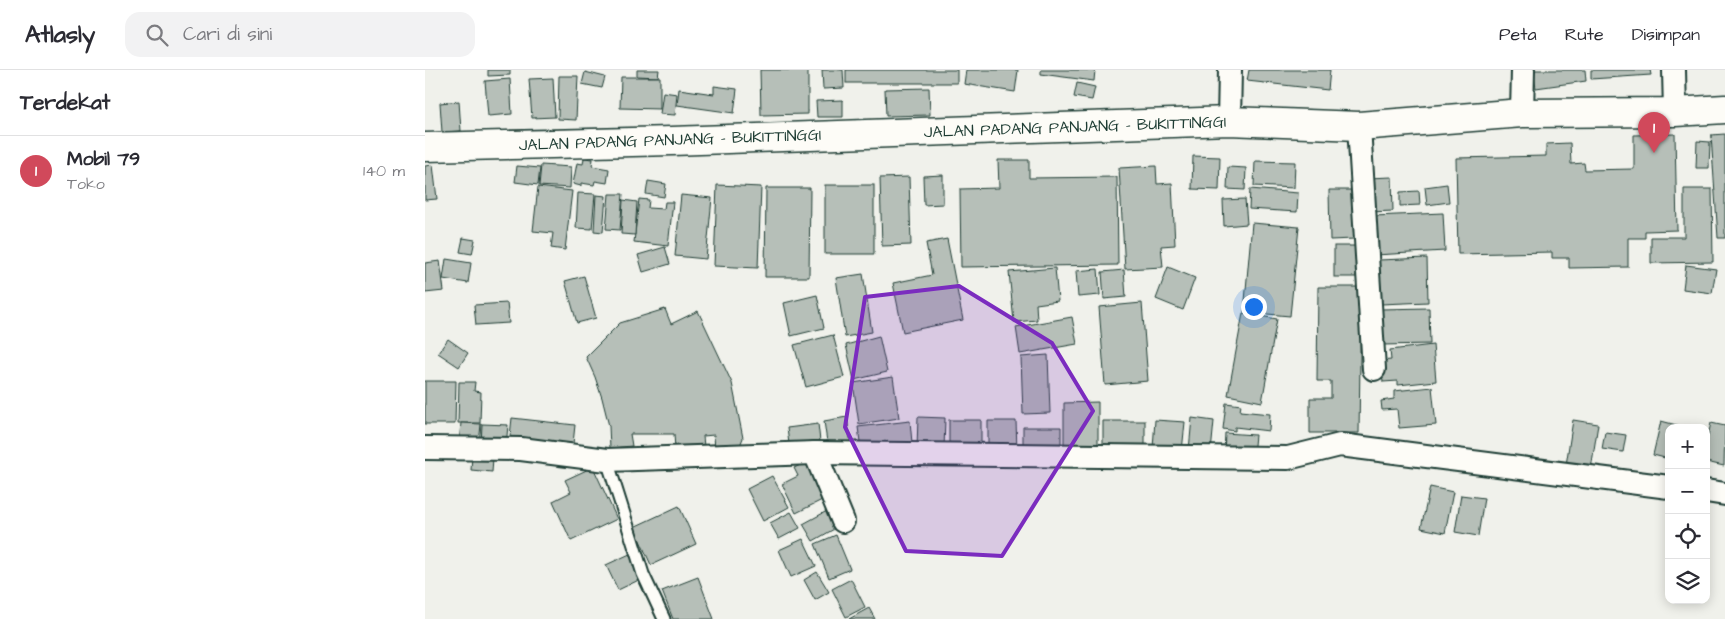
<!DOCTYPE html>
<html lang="id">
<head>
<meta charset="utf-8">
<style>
	body { margin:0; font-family:"Architects Daughter",sans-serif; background:#f2f2f3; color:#2b2b33 }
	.controls { position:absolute; right:15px; bottom:15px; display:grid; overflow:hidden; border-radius:10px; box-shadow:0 2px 12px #0003 }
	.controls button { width:45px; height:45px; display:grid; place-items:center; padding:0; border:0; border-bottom:1px solid #e1e1e2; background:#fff; color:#2b2b33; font:25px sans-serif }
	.you { position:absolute; left:828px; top:236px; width:18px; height:18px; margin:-12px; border:4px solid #fff; border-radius:50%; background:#1a73e8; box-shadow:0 0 0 8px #1a73e833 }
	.badge { display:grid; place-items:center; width:32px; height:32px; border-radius:50%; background:#d1495b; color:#fff; font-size:16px; font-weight:700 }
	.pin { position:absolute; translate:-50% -41px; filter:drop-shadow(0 1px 2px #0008) }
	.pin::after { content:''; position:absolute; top:26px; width:18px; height:15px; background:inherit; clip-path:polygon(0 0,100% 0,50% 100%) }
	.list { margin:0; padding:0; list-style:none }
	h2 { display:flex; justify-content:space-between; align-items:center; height:65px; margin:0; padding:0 20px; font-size:21px }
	h2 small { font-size:16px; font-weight:400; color:#7c7c81 }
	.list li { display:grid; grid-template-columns:32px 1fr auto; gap:15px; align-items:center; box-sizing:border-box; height:70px; padding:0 20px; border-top:1px solid #e1e1e2 }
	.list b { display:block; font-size:19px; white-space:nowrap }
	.list p { margin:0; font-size:16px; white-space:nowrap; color:#7c7c81 }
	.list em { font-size:16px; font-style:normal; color:#7c7c81 }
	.icon { flex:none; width:28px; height:28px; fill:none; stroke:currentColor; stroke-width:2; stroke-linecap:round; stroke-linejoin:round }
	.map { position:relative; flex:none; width:1300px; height:549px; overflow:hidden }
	header { display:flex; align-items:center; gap:30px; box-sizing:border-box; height:70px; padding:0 25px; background:#fff; border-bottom:1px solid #e1e1e2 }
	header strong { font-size:24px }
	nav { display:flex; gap:28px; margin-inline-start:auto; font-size:18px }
	.search { width:350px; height:45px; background:#f2f2f3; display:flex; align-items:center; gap:12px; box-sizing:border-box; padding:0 18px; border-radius:15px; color:#7c7c81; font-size:19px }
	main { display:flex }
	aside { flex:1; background:#fff }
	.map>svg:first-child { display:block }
</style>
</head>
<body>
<header>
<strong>Atlasly</strong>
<div class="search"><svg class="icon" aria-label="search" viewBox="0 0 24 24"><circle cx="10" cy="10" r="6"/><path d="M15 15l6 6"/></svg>Cari di sini</div>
<nav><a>Peta</a><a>Rute</a><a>Disimpan</a></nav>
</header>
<main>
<aside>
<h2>Terdekat<small></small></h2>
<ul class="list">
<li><span class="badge">1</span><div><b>Mobil 79</b><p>Toko</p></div><em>140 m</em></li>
</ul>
</aside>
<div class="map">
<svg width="1300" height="549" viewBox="0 0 1300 549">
	<rect width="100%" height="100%" fill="#f0f1eb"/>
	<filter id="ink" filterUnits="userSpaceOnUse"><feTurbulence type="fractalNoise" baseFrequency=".02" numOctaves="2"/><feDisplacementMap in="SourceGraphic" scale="10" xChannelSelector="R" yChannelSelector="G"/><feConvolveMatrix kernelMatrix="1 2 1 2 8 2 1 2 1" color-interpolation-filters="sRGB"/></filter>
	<g filter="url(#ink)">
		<g fill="#b6bfb8" stroke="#1f3d34">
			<path d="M63 0H85V5L63 6Z"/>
			<path d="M212 0H234L233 7 212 6Z"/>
			<path d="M335 0H383V44L336 45Z"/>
			<path d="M397 0H418L419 18 398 19Z"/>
			<rect x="421" y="0" width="111" height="13"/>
			<path d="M541 0H593L590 22 539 14Z"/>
			<path d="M616 0H670L669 11 616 4Z"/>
			<path d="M824 0H905L903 20 822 11Z"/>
			<path d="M1108 0H1160L1161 11 1111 18Z"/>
			<path d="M1166 0H1225L1226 5 1166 9Z"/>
			<path d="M160 2 180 7 177 18 157 14Z"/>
			<path d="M134 6H153L151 50 133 49Z"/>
			<path d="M196 7H235V39L195 38Z"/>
			<path d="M128 8 130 47 107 48 104 9Z"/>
			<path d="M85 9 87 44 63 46 60 11Z"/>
			<path d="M652 13 670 17 667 30 649 27Z"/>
			<path d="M289 16 312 19 309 43 252 35 254 19 289 24Z"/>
			<path d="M504 18 505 45 461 46 460 19Z"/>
			<path d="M238 22 252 24 250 45 235 44Z"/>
			<path d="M418 30V47H392L391 31Z"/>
			<path d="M34 31 36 61 17 62 15 33Z"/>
			<path d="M1250 64 1252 160 1220 161V168H1203V197L1144 198V188H1127V182L1033 184 1031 88 1121 86V74L1145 73 1146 94 1159 93 1160 100 1209 99V65Z"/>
			<path d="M1300 64V168H1293L1286 65Z"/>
			<path d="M1272 71 1285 72 1284 98H1271Z"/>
			<path d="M768 86 795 87 794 120 767 119Z"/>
			<path d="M159 88 168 89 167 96 184 99 182 113 170 111 169 115 156 113V116L148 114 152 93 158 94Z"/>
			<path d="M573 90H604V108L692 107 693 195 536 197 535 119 574 118Z"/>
			<path d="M830 91 870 92 869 118 829 116Z"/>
			<path d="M8 95 12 129 0 130V96Z"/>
			<path d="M116 95 146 97 145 118 114 116Z"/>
			<path d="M92 96 115 98 113 115 90 112Z"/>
			<path d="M731 96 732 114 747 113 750 175 736 176 738 197 700 199 694 98Z"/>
			<path d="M803 97 821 98 820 120 802 119Z"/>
			<path d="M518 105V134L499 135 498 106Z"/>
			<path d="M484 107 486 175 457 176 455 108Z"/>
			<path d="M967 107 968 141 944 142 942 108Z"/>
			<path d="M223 111 241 114 239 127 221 124Z"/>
			<path d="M1022 114 1024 132 1002 135 1000 117Z"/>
			<path d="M292 115 336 117 333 198 289 196Z"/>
			<rect x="400" y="115" width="49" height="69"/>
			<path d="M113 117 147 121 140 180 126 178 128 163 108 161Z"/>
			<path d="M341 118H385L384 207H340Z"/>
			<path d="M825 119 873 123 872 142 824 139Z"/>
			<path d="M1259 119H1287L1288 192 1226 193V167H1259Z"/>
			<path d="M904 120H928L929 169 905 170Z"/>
			<path d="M994 121 995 135 975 136V122Z"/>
			<path d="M153 123 170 124 167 159 151 158Z"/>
			<path d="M184 124H198L195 160 181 159Z"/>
			<path d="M171 125 181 126 178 162 169 161Z"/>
			<path d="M256 125 287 128 281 189 250 186Z"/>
			<path d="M214 129 224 130 223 138 239 139 240 132H248L243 176 209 172Z"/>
			<path d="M820 129 822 154 799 156 798 130Z"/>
			<path d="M198 130 212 132 210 165 196 164Z"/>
			<path d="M1018 143 1020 181 950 185 949 146Z"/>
			<path d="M827 153 874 157 865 246 819 242Z"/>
			<path d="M38 168 50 170 47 184 35 182Z"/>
			<path d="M522 169 538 250 478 262 468 213 507 205 501 173Z"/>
			<rect x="909" y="176" width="25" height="31"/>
			<path d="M240 177 245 194 218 202 213 185Z"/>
			<path d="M1002 188 1003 232 956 234 954 190Z"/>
			<path d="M21 189 46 193 43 213 18 209Z"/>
			<path d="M15 191 19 221 0 223V193Z"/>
			<path d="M1261 195 1291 199 1287 223 1258 219Z"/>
			<path d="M743 197 770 208 758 240 731 229Z"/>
			<path d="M630 198 633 231 611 234 612 250 589 252 584 202Z"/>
			<path d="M673 199 675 225 653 227 651 201Z"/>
			<path d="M699 200 701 227 679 229 677 202Z"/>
			<path d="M438 204 447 262 420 267 411 208Z"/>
			<path d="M159 206 171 248 152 253 140 211Z"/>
			<path d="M893 217H936L934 363H885V328H906V311H892Z"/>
			<path d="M392 225 399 258 366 266 359 233Z"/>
			<path d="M82 233 84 253 51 255 49 235Z"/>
			<path d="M717 233 723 311 680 315 674 237Z"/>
			<path d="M1004 238 1005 274 957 275 956 239Z"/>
			<path d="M240 239 246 254 273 241 307 313 318 368 314 378 290 380 289 365 278 366 279 377 250 379 249 364H205L207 376 185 378 184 356 177 328 170 307 161 287 195 253Z"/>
			<path d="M818 243 852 249 837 332 803 325Z"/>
			<path d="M647 247 652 274 595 284 591 257Z"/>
			<path d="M408 265 419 307 381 317 369 275Z"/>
			<path d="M454 266 462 302 429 310 421 275Z"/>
			<path d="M23 269 43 283 34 297 13 283Z"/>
			<path d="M1008 275 1011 311 973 315V311L958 312 956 291 966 290 965 280Z"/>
			<path d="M623 285 625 343 598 344 596 287Z"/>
			<path d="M468 307 474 348 434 354 428 313Z"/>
			<path d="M0 311H31L30 354H0Z"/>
			<path d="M34 312H50L49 321 56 322 55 353H33Z"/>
			<path d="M1007 317 1011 355 974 358 972 339 957 340 956 331 969 329V321Z"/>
			<path d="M673 332V377L639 378V333Z"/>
			<path d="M801 333 816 335 815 341 845 344 844 361 810 357V361L798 359Z"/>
			<path d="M422 347 426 375 403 379 399 351Z"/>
			<path d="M493 347 520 348 519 379 492 378Z"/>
			<path d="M87 348 150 355 147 383 84 375Z"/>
			<path d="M767 348 789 351 786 382 764 380Z"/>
			<rect x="524" y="350" width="32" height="28"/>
			<path d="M730 350 760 352 757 381 728 378Z"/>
			<path d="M1148 350 1173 354 1166 399 1141 395Z"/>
			<path d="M485 351 487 373 436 379 433 357Z"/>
			<path d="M563 351H591L592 381H563Z"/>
			<rect x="678" y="351" width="42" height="26"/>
			<path d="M1236 351 1263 358H1244V389L1228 385Z"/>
			<path d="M36 353 56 354 54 374 34 373Z"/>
			<path d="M1286 353 1300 356 1299 396 1281 392V374Z"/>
			<path d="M57 354 83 355 81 376 56 375Z"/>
			<path d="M393 354 395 371 364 374 362 358Z"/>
			<path d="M598 357H636V383L598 384Z"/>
			<path d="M1180 362 1201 365 1198 382 1177 379Z"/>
			<path d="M800 363 830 365 828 385 799 384Z"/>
			<path d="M47 386 68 388 67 402 46 400Z"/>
			<path d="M384 391 401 428 371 443 357 414 373 406 369 398Z"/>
			<path d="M168 397 192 449 146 471 128 431 146 422 140 410Z"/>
			<path d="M347 406 364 437 338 451 322 419Z"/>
			<path d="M1005 417 1028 422 1020 463 996 458Z"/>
			<path d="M1036 425 1059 428 1053 466 1030 462Z"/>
			<path d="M254 436 271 474 226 495 209 457Z"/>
			<path d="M402 441 411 458 388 471 378 454Z"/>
			<path d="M366 442 375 458 354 469 345 453Z"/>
			<path d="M411 465 425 499 404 508 390 474Z"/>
			<path d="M378 469 391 496 366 507 354 480Z"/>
			<path d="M207 483 218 508 193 520 181 495Z"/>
			<path d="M392 502 404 522 390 530 379 510Z"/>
			<path d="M273 507 289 549H248L237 521Z"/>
			<path d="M426 509 440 537 421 547 407 519Z"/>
			<path d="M444 538 450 549H424Z"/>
		</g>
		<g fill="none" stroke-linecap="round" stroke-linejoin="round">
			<defs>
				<path id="lane" d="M182 390 218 504 239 549"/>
				<g id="street">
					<path d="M1249 0 1250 42"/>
					<path d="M1097 43 1098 0"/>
					<path d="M804 51 805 0"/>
					<path d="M934 56 949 299"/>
					<path d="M0 378 96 379 182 390 390 383 863 388 915 375 1244 417"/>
					<path d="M390 383 418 451"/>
					<path d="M1281 421 1300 424"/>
				</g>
				<path id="highway" d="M0 77 247 71 804 51 934 56 1097 43 1250 42 1300 39"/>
			</defs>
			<use href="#lane" stroke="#1f3d34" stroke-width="15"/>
			<use href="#street" stroke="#1f3d34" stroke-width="26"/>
			<use href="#highway" stroke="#1f3d34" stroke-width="31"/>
			<use href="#lane" stroke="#fdfcf7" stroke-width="11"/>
			<use href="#street" stroke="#fdfcf7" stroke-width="22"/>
			<use href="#highway" stroke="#fdfcf7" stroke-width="28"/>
		</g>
	</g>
	<path fill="#7b2cbf" fill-opacity="0.2" stroke="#7b2cbf" stroke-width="4" stroke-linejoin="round" d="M534 216 627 273 668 341 577 486 481 481 420 357 440 227Z"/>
	<g text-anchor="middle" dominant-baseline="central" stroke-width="4.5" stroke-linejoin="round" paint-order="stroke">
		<g font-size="16" fill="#1f3d34" stroke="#fdfcf7">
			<text transform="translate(650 57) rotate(-2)">JALAN PADANG PANJANG - BUKITTINGGI</text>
			<text transform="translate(245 70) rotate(-2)">JALAN PADANG PANJANG - BUKITTINGGI</text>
		</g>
	</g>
</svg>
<div class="controls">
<button>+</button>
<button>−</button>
<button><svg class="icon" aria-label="locate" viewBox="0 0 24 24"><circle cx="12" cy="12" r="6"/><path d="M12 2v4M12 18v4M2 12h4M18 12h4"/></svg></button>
<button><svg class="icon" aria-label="layers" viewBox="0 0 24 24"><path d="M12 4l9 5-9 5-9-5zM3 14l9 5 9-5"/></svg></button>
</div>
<div class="you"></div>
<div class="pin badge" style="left:1229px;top:83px">1</div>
</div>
</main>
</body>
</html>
